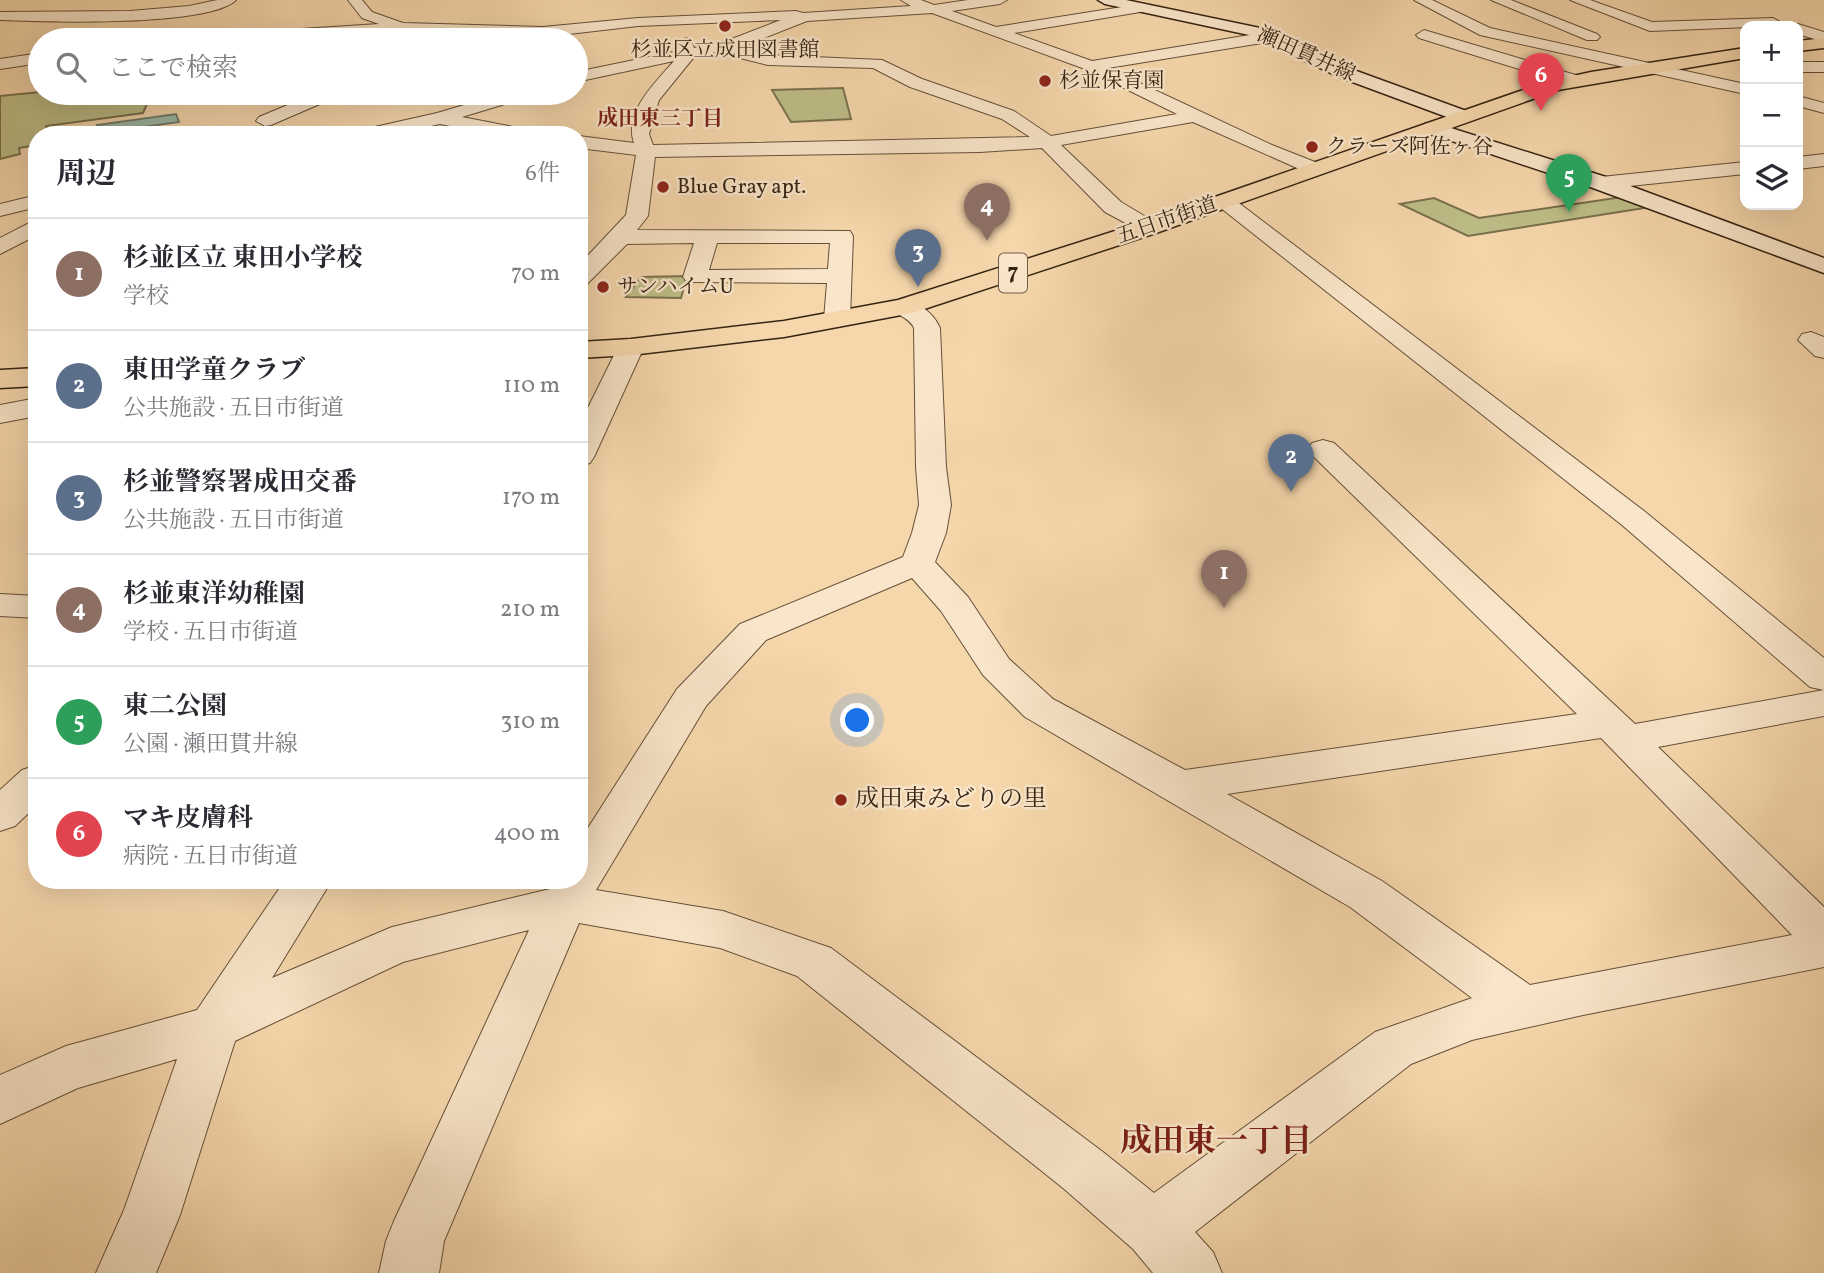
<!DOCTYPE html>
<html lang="ja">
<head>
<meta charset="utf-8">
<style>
	body { margin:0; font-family:Vollkorn,"Noto Serif JP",serif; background:#f2f2f3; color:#2b2b33 }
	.controls { position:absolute; right:21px; top:21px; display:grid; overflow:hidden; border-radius:14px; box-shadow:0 7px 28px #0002 }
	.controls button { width:63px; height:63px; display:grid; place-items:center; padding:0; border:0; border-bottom:2px solid #e1e1e2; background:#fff; color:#2b2b33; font:35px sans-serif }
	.you { position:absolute; left:858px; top:721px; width:24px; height:24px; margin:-18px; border:5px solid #fff; border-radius:50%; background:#1a73e8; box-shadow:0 0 0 10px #1a73e833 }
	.badge { display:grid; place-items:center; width:46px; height:46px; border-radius:50%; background:#8f2418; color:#fff; font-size:23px; font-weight:700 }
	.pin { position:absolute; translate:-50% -58px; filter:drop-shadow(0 2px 4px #0008) }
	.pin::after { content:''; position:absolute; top:37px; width:24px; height:21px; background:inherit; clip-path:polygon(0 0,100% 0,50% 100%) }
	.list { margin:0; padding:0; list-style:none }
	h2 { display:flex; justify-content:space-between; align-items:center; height:91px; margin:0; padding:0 28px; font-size:30px }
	h2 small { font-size:23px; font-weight:400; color:#7c7c81 }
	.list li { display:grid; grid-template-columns:46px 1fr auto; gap:21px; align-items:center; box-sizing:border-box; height:112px; padding:0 28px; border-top:2px solid #e1e1e2 }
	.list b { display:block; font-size:26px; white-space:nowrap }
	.list p { margin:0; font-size:23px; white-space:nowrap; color:#7c7c81 }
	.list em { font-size:23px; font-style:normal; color:#7c7c81 }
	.icon { flex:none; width:38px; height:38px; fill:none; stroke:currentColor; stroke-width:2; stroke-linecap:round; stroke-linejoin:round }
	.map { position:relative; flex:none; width:1824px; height:1273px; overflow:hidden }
	.search { position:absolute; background:#fff; box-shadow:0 7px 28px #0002; left:28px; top:28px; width:560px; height:77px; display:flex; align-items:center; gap:18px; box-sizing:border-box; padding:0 24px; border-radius:38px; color:#7c7c81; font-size:26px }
	.panel { position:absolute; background:#fff; box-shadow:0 7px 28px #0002; left:28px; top:126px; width:560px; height:763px; border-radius:28px }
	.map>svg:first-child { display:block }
</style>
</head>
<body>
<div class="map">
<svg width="1824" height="1273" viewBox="0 0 1824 1273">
	<rect width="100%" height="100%" fill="#f6d7ac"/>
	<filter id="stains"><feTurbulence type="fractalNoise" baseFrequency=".00286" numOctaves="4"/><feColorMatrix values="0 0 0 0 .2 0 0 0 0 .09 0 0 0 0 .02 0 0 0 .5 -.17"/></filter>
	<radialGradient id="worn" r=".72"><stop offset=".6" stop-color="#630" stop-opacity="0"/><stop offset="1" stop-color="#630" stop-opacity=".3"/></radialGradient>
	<g fill="#bebe88" stroke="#7a704d" stroke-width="2">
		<path d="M843 88 851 119 791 122 772 90Z"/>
		<path d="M40 92V93H152L143 113 46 126 49 135H37V145L19 148 20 154 0 159V96Z"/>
		<path d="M1629 196 1657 206 1468 236 1400 204 1434 198 1479 218Z"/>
		<path d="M687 276 681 298 626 297 641 277Z"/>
	</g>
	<path fill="#9dbaaa" stroke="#737e6d" stroke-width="2" d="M176 114 179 122 101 133 97 125Z"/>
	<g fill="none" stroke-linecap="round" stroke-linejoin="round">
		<defs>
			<g id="minor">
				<path d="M217 0H236C209 27 43 22 0 20V12L130 11 189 6Z"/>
				<path d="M348 0H362L372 12 403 23 543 27 638 18 796 11 803 13 911 6 901 0H921L934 5 968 0H1007L1000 4 952 11 996 27 1141 4 1148 8 1146 11 1014 33 1092 61 1268 32 1273 34 1276 37 1273 40 1268 42 1108 68 1272 145 1320 164 1323 168 1320 172H1306L1193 122 1061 145 1121 202 1156 223 1159 228 1156 233 1148 235 1105 212 1042 148 980 152 655 157 648 216 637 230 850 231 853 236 850 319 846 324 837 327 828 324 824 319 827 283 687 282 683 277 694 243 627 244 587 284 579 286V265L626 215 636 155 579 148V136L634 143C623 112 656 82 674 61L576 82V72L678 51V43L686 38 691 40 694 48 729 40 781 20 638 26 543 37 402 31 273 40H201L209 35 379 24 362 18ZM932 13 1085 69 1177 114 1051 136 1014 111 922 79 882 60 768 55 741 47 807 21ZM725 50 736 57 768 65 873 68 910 87 1002 119 1030 137 653 145 649 134 659 100 694 57ZM717 243H830L828 269 709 270Z"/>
				<path d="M1414 0H1432L1490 28 1745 84V94L1480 35Z"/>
				<path d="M1491 0H1511L1597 34 1600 37 1597 40H1587Z"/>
				<path d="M1570 0H1590L1652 22 1773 18 1780 22 1774 26 1650 31Z"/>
				<path d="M1798 24 1824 32V42L1798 34V26H1792Z"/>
				<path d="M1424 30 1579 76 1581 80 1573 85 1567 84 1419 38 1416 35Z"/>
				<path d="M40 53V63L0 69V59Z"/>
				<rect x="1798" y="62" width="26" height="10"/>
				<path d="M316 93H339L336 97 271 125 265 126 256 121 259 117Z"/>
				<path d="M505 93H531L528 97 462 117 524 129 533 135H494L440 124 390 135H355L357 131 437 113Z"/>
				<path d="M1798 96 1824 103V113L1798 106Z"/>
				<path d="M1824 154V166L1798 169V157Z"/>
				<path d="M1745 162V174L1601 189 1594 187 1591 183 1594 179 1601 177Z"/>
				<path d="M37 195V207L0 216V204Z"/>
				<path d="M1224 195 1231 197 1644 511 1824 658V716L1658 747 1824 907V967L1583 1015 1472 1040 1411 1064 1195 1232 1213 1252 1222 1273H1153L1133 1249 1063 1188 797 976 720 948 579 923 444 1241 439 1273H379L386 1241 394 1221 529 930 403 962 235 1041 180 1215 156 1273H96L124 1210 177 1059 78 1088 0 1124V1075L66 1046 197 1010 285 880H332L272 978 392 927 550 889 555 880H579V842L677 689 740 624 903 557 912 533 919 505 916 467 914 328C910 318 897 316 891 307L894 302C913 297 933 311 940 328L946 467 951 505 946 533 935 562 968 597 1009 659 1053 699 1185 770 1577 714 1312 455 1308 449 1312 443 1323 440 1334 443 1635 724 1824 690 1810 687 1622 525 1217 205 1213 201 1217 197ZM912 578 941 611 983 675 1025 717 1350 907 1472 998 1375 1032 1154 1193 1103 1152 831 948 723 911 596 890 706 706 766 640ZM1601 738 1792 935 1530 985 1382 881 1227 794Z"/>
				<path d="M37 219V235L0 254V238Z"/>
				<path d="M1811 332 1824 337V358L1815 356 1798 340 1802 334Z"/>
				<path d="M631 339 640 341 644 347 594 457 590 463 579 466V426L618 347 622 341Z"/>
				<path d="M37 398V416L0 423V405Z"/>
				<path d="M0 594 37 596V618L0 616Z"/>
				<path d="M37 765V805L15 826 0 831V790L22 770Z"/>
			</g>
			<g id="secondary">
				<path d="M1098 0H1126L1260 28 1351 69 1469 112 1471 116 1469 120H1455L1339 77 1249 35 1105 4Z"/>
				<path d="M1432 122 1609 178 1824 258V273L1593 188 1425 132 1422 128 1425 124Z"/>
			</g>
			<g id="primary">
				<path d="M1824 38V48L1798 51V41Z"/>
				<path d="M1745 48V58L1558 90 1156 233 912 313 784 337 631 355 579 358V342L631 339 784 321 898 300 1140 223 1546 82 1591 72Z"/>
				<path d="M37 368V386L0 388V370Z"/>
			</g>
		</defs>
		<use href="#minor" stroke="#655038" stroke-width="2"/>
		<use href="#secondary" stroke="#352312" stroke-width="3"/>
		<use href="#primary" stroke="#352312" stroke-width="3"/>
		<use href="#minor" fill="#f9e5c9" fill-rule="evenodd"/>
		<use href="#secondary" fill="#f9e5c9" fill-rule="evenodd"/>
		<use href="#primary" fill="#f6d7ac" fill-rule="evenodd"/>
	</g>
	<g fill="#8f2418" stroke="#f9e5c9" stroke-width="2.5">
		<circle cx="725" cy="26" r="7"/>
		<circle cx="1045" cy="81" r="7"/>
		<circle cx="1312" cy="147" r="7"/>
		<circle cx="663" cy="187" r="7"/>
		<circle cx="603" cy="287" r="7"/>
		<circle cx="841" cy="800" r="7"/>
	</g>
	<g text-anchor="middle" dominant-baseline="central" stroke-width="5" stroke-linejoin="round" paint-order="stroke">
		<g font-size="21" fill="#352312" stroke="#f9e5c9" text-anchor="start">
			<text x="725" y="50" text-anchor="middle">杉並区立成田図書館</text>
			<text x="1059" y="81">杉並保育園</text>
			<text x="1326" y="147">クラーズ阿佐ヶ谷</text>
			<text x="677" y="187">Blue Gray apt.</text>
			<text x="617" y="287">サンハイムU</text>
		</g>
		<g font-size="21" fill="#352312" stroke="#f9e5c9">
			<text transform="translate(1306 55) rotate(24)">瀬田貫井線</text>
			<text transform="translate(1167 221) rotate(-19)">五日市街道</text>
		</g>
		<g font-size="21" font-weight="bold" fill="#7a1f14" stroke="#f9e5c9">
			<text x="660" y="119">成田東三丁目</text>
		</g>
		<rect fill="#f9e5c9" stroke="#705d49" stroke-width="2" x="999" y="253.5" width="28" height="39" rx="5"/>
		<g font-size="23" font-weight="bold" fill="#352312">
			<text x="1013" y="273">7</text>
		</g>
		<g font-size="24" fill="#352312" stroke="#f9e5c9" text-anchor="start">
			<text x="855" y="800">成田東みどりの里</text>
		</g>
		<g font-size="32" font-weight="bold" fill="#7a1f14" stroke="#f9e5c9">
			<text x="1216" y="1143">成田東一丁目</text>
		</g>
	</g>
	<rect width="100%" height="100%" filter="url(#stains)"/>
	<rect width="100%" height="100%" fill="url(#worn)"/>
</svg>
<div class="controls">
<button>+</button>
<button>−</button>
<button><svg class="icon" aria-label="layers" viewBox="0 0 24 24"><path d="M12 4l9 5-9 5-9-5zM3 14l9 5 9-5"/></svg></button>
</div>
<div class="you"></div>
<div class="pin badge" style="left:1224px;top:608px;background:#8d6e63">1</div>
<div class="pin badge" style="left:1291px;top:492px;background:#5c6f8a">2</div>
<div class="pin badge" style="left:918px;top:287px;background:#5c6f8a">3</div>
<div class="pin badge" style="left:987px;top:241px;background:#8d6e63">4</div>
<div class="pin badge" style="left:1569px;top:212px;background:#2e9e5b">5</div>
<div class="pin badge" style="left:1541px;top:111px;background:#e0444e">6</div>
<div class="search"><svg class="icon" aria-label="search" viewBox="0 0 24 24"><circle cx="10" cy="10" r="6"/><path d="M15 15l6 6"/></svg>ここで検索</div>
<section class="panel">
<h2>周辺<small>6件</small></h2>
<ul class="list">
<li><span class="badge" style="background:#8d6e63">1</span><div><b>杉並区立 東田小学校</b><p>学校</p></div><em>70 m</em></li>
<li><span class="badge" style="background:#5c6f8a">2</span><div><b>東田学童クラブ</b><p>公共施設 · 五日市街道</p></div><em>110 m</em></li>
<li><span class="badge" style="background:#5c6f8a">3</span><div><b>杉並警察署成田交番</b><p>公共施設 · 五日市街道</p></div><em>170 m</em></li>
<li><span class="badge" style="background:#8d6e63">4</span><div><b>杉並東洋幼稚園</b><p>学校 · 五日市街道</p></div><em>210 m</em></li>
<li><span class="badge" style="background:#2e9e5b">5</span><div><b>東二公園</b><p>公園 · 瀬田貫井線</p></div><em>310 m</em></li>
<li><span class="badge" style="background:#e0444e">6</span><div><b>マキ皮膚科</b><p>病院 · 五日市街道</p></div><em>400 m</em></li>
</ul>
</section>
</div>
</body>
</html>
